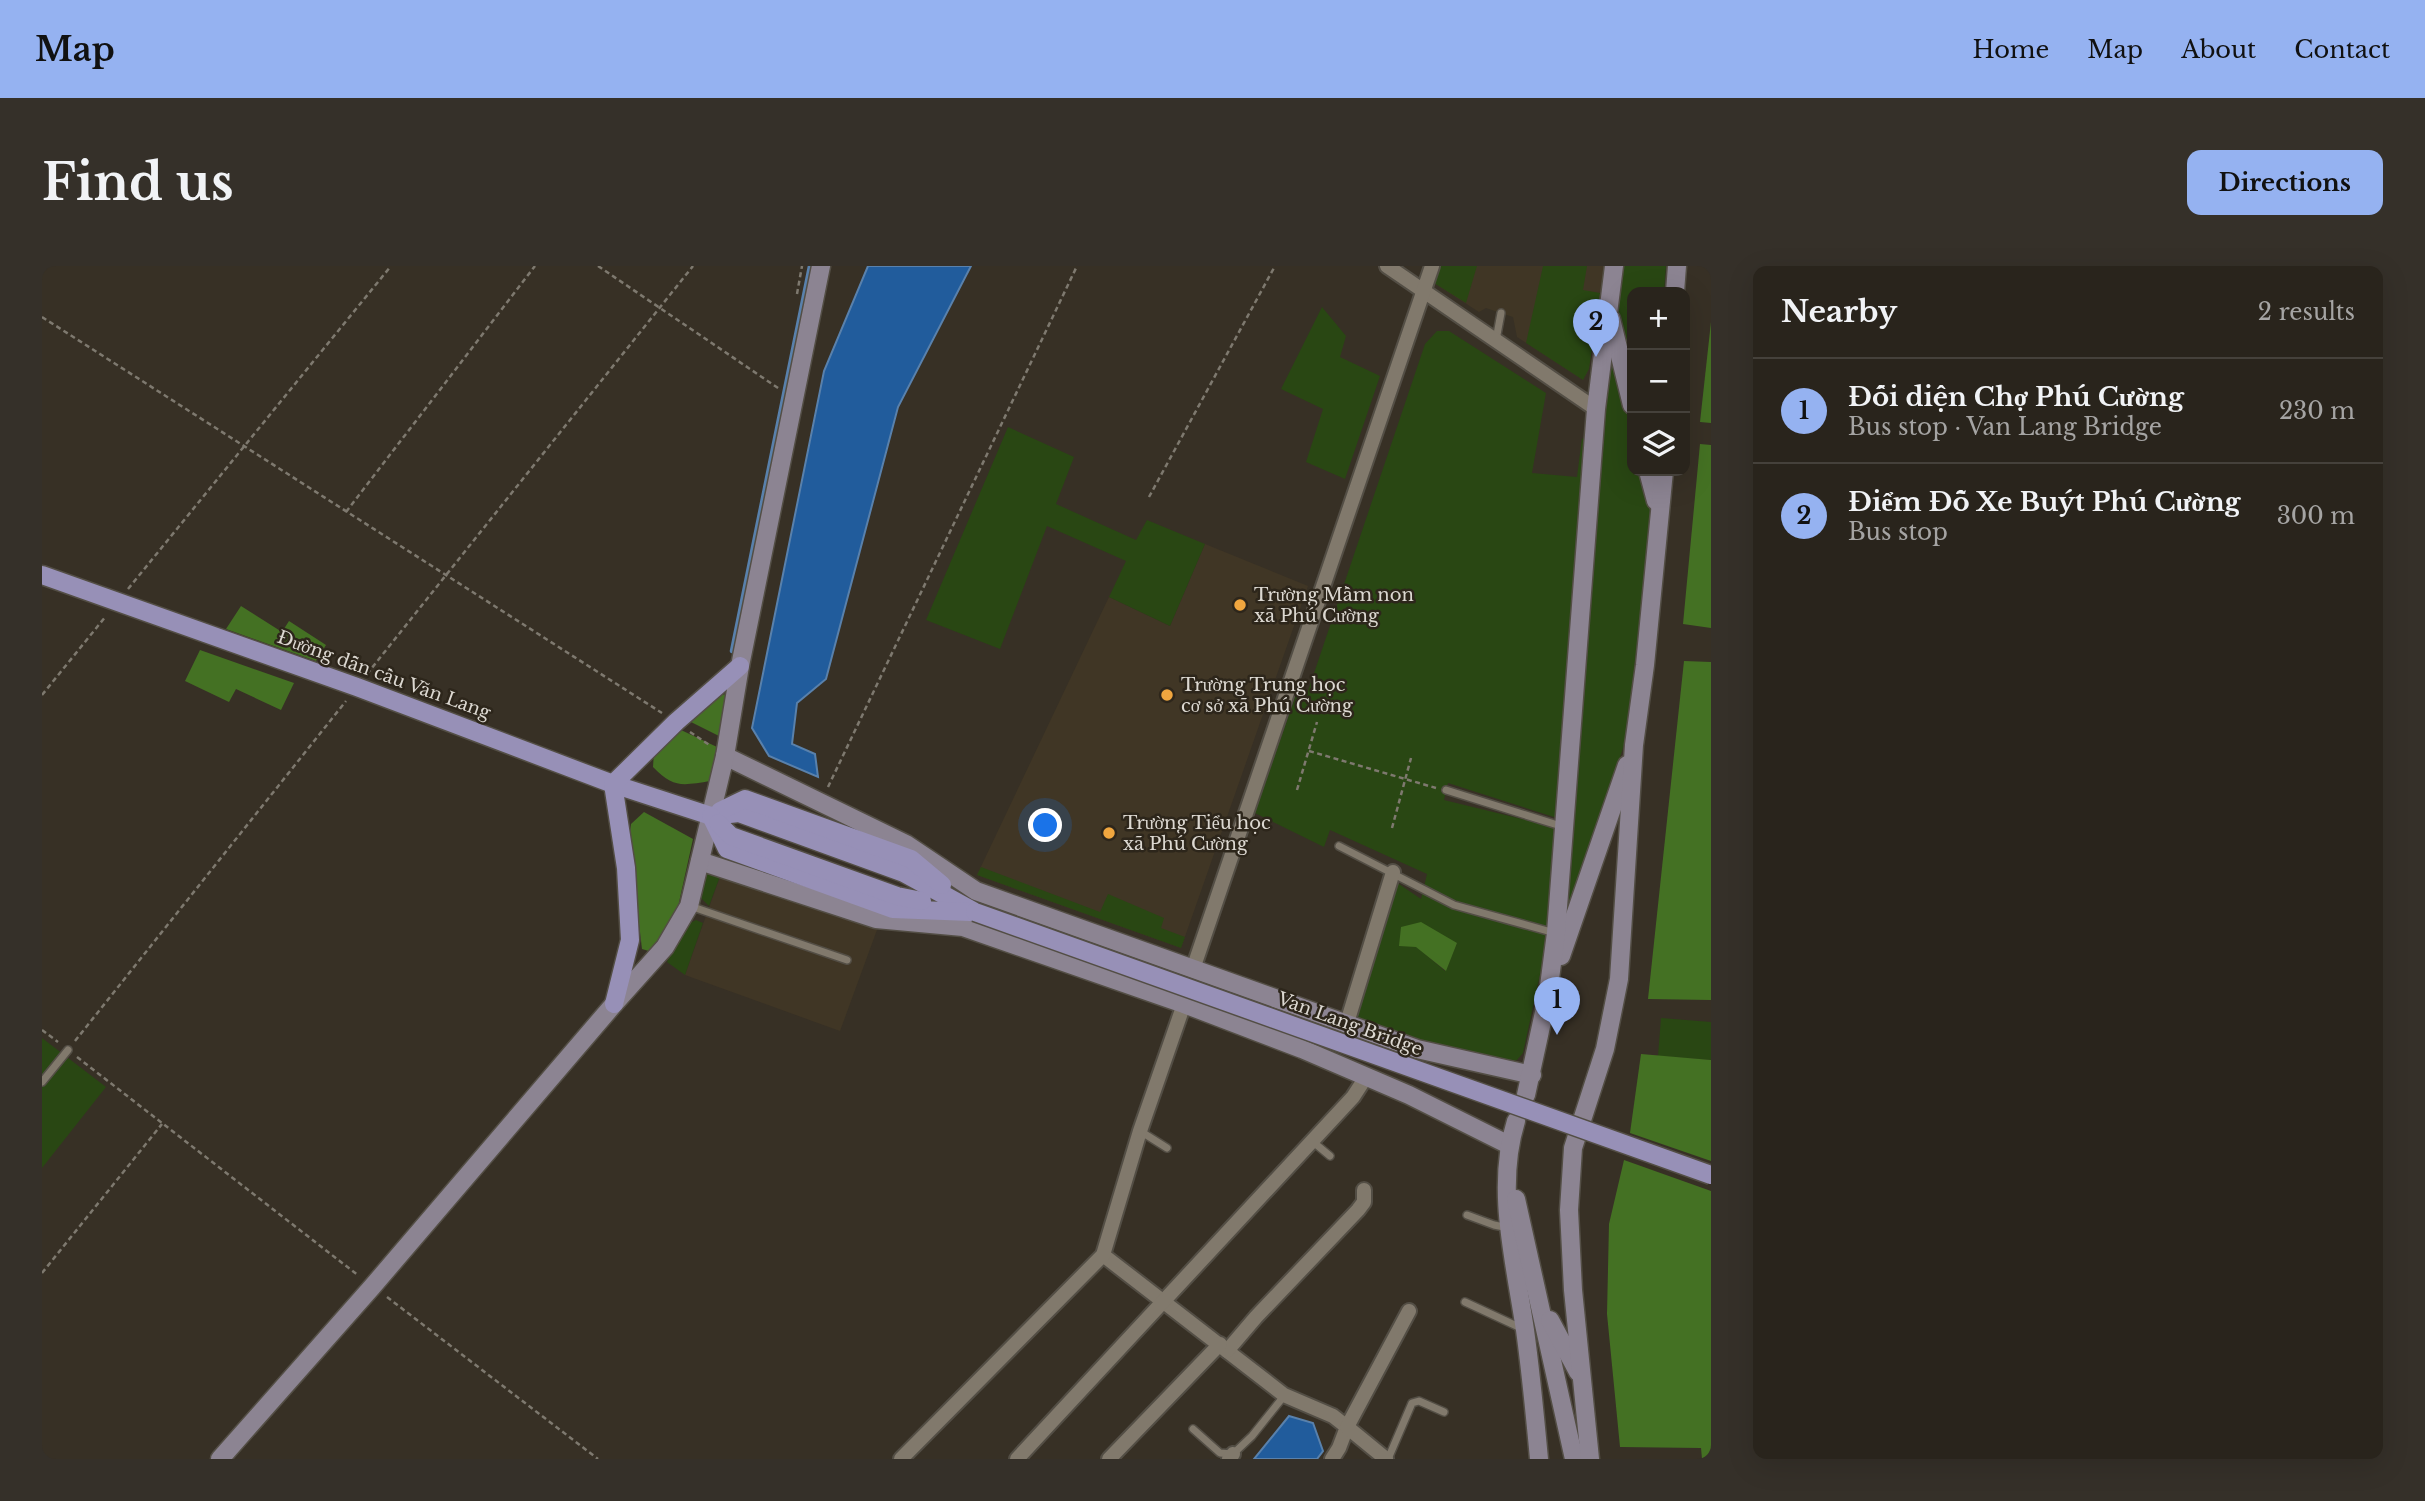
<!DOCTYPE html>
<html lang="en">
<head>
<meta charset="utf-8">
<style>
	body { margin:0; font-family:"Libre Baskerville",serif; background:#353029; color:#f1f3f6 }
	.controls { position:absolute; right:21px; top:21px; display:grid; overflow:hidden; border-radius:14px; box-shadow:0 7px 28px #0002 }
	.controls button { width:63px; height:63px; display:grid; place-items:center; padding:0; border:0; border-bottom:2px solid #45413b; background:#29241c; color:#f1f3f6; font:35px sans-serif }
	.you { position:absolute; left:1004px; top:560px; width:24px; height:24px; margin:-18px; border:5px solid #fff; border-radius:50%; background:#1a73e8; box-shadow:0 0 0 10px #1a73e833 }
	.badge { display:grid; place-items:center; width:46px; height:46px; border-radius:50%; background:#95b2f1; color:#111; font-size:23px; font-weight:700 }
	.pin { position:absolute; translate:-50% -58px; filter:drop-shadow(0 2px 4px #0008) }
	.pin::after { content:''; position:absolute; top:37px; width:24px; height:21px; background:inherit; clip-path:polygon(0 0,100% 0,50% 100%) }
	.list { margin:0; padding:0; list-style:none }
	h2 { display:flex; justify-content:space-between; align-items:center; height:91px; margin:0; padding:0 28px; font-size:30px }
	h2 small { font-size:23px; font-weight:400; color:#a5a4a3 }
	.list li { display:grid; grid-template-columns:46px 1fr auto; gap:21px; align-items:center; box-sizing:border-box; height:105px; padding:0 28px; border-top:2px solid #45413b }
	.list b { display:block; font-size:26px; white-space:nowrap }
	.list p { margin:0; font-size:23px; white-space:nowrap; color:#a5a4a3 }
	.list em { font-size:23px; font-style:normal; color:#a5a4a3 }
	.icon { flex:none; width:38px; height:38px; fill:none; stroke:currentColor; stroke-width:2; stroke-linecap:round; stroke-linejoin:round }
	.map { position:relative; flex:none; width:1669px; height:1193px; overflow:hidden; border-radius:14px }
	header { display:flex; align-items:center; gap:42px; box-sizing:border-box; height:98px; padding:0 35px; background:#95b2f1; color:#111 }
	header strong { font-size:33px }
	nav { display:flex; gap:38px; margin-inline-start:auto; font-size:24px }
	.intro { display:flex; align-items:center; justify-content:space-between; box-sizing:border-box; height:168px; padding:0 42px }
	h1 { margin:0; font-size:49px }
	.button { padding:18px 32px; border-radius:14px; background:#95b2f1; color:#111; font-size:24px; font-weight:700 }
	main { display:flex; gap:42px; padding:0 42px }
	aside { flex:1; background:#29241c; border-radius:14px; box-shadow:0 7px 28px #0002 }
	.map>svg:first-child { display:block }
</style>
</head>
<body>
<header>
<strong>Map</strong>
<nav><a>Home</a><a>Map</a><a>About</a><a>Contact</a></nav>
</header>
<div class="intro"><h1>Find us</h1><a class="button">Directions</a></div>
<main>
<div class="map">
<svg width="1669" height="1193" viewBox="0 0 1669 1193">
	<rect width="100%" height="100%" fill="#373025"/>
	<g fill="#403625">
		<path d="M1397 0H1563L1547 103 1541 114 1475 71 1471 51 1444 42 1437 46 1392 17Z"/>
		<path d="M1163 278 1266 320 1139 682 935 609 1067 331 1128 360Z"/>
		<path d="M680 605 836 661 798 765 643 709Z"/>
	</g>
	<g fill="#294713" fill-rule="evenodd">
		<path d="M1397 0H1435L1424 37 1392 17Z"/>
		<path d="M1501 0H1545L1541 24 1558 27 1547 103 1541 114 1484 77Z"/>
		<path d="M1577 0H1624L1622 26H1590V118L1571 45Z"/>
		<path d="M1280 41 1304 70 1298 91 1338 110 1303 213 1264 196 1281 143 1239 123Z"/>
		<path d="M1395 65H1407L1504 127 1490 207 1535 211 1540 172 1545 177 1515 552 1406 517 1402 534 1508 560 1512 563 1504 681 1481 787 1475 794 1468 796 1368 775 1312 753 1354 616 1379 633 1385 608 1288 564 1282 581 1213 547 1256 423 1266 425 1383 78ZM1415 677 1403 705 1374 680Z"/>
		<path d="M1569 79C1590 106 1590 171 1590 205H1603L1611 239 1584 473 1520 666Z"/>
		<path d="M966 161 1032 191 1014 238 1094 274 1105 254 1163 278 1128 360 1067 331 1084 295 1005 260 958 383 884 354Z"/>
		<path d="M939 601 1058 646 1066 628 1122 652 1119 662 1143 671 1139 682 935 609Z"/>
		<path d="M668 605H680L667 640 656 629 660 614Z"/>
		<path d="M654 654 661 657 643 709 625 696 644 659Z"/>
		<path d="M1619 752 1669 756V794L1616 790Z"/>
		<path d="M0 772 64 821 0 902Z"/>
	</g>
	<g fill="#447123">
		<path d="M1669 56V157L1658 156Z"/>
		<path d="M1658 178 1669 179V362L1641 358Z"/>
		<path d="M199 340 240 366 247 355 284 379 274 395 184 363Z"/>
		<path d="M158 384 252 417 239 444 194 423 187 436 143 415Z"/>
		<path d="M1642 395 1669 396V734L1606 733Z"/>
		<path d="M684 428 679 471 647 455 671 431Z"/>
		<path d="M639 464 675 481 669 515C641 519 632 523 611 501L612 486Z"/>
		<path d="M602 546 651 573 634 650 610 686 600 683 587 574 589 558Z"/>
		<path d="M1379 656 1415 677 1404 705 1374 681 1357 680 1359 661Z"/>
		<path d="M1599 788 1669 794V895L1588 867Z"/>
		<path d="M1582 894 1669 925V1193H1660L1659 1182 1578 1181 1565 1048 1567 958Z"/>
	</g>
	<g fill="#215c9c" stroke="#5981ac" stroke-width="2">
		<path d="M826 0H929L856 141 784 413 755 437 750 478 773 488 776 511 727 490 710 462 782 105Z"/>
		<path d="M1247 1150 1271 1157 1281 1185 1275 1193H1212Z"/>
	</g>
	<g fill="none" stroke-linecap="round" stroke-linejoin="round">
		<path stroke="#5981ac" stroke-width="4.5" d="M690 385 768 0"/>
		<defs>
			<g id="service">
				<path d="M1454 74 1459 47"/>
				<path d="M1404 524 1522 561"/>
				<path d="M1297 580 1412 639 1513 667"/>
				<path d="M648 640 805 694"/>
				<path d="M0 816 26 784"/>
				<path d="M1098 865 1125 882"/>
				<path d="M1270 875 1288 890"/>
				<path d="M1425 949 1452 959 1467 962"/>
				<path d="M1423 1036 1479 1062"/>
				<path d="M1151 1163 1178 1187 1191 1188 1210 1170 1242 1130"/>
				<path d="M1346 1193 1370 1137 1377 1135 1402 1146"/>
			</g>
			<g id="minor">
				<path d="M1345 0 1554 143"/>
				<path d="M1151 703 1390 0"/>
				<path d="M1304 760 1351 606"/>
				<path d="M1061 989 1242 1129 1291 1150 1305 1161 1297 1182 1290 1193"/>
				<path d="M1185 1085 1214 1051 1316 944 1322 936V924"/>
				<path d="M859 1193 1061 989 1098 865 1142 738"/>
				<path d="M975 1193 1311 831 1324 811"/>
				<path d="M1067 1193 1178 1078"/>
				<path d="M1187 1193 1191 1188"/>
				<path d="M1344 1193 1305 1161 1367 1045"/>
			</g>
			<g id="secondary">
				<path d="M1633 26 1635 0"/>
				<path d="M1569 53 1590 139"/>
				<path d="M1606 205 1614 235"/>
				<path d="M683 490 864 578 934 625 1375 783 1490 809"/>
				<path d="M658 595 834 653 921 661 1142 738 1260 783 1367 829 1467 879"/>
				<path d="M1519 690 1585 499"/>
				<path d="M1484 829 1506 728 1514 667 1554 143 1572 0"/>
				<path d="M1474 855C1453 922 1473 996 1483 1064 1489 1107 1493 1150 1497 1193"/>
				<path d="M1474 933 1532 1193"/>
				<path d="M1508 1054 1536 1106"/>
				<path d="M178 1193 330 1021 572 738 623 681 647 640 683 490 698 400 779 0"/>
				<path d="M1548 1193 1531 1024 1527 944 1531 882 1563 783 1577 713 1592 479 1603 399 1622 205"/>
			</g>
			<g id="primary">
				<path d="M0 309 315 421 571 518 669 550 697 547 862 607 933 646"/>
				<path d="M678 545 703 533 869 593 900 619"/>
				<path d="M669 550 685 583 851 643 928 646"/>
				<path d="M676 557 689 570 855 630 880 635"/>
				<path d="M572 738 588 674 584 602 571 518 634 456 698 400"/>
			</g>
		</defs>
		<use href="#service" stroke="#534e45" stroke-width="10"/>
		<use href="#minor" stroke="#534e45" stroke-width="18"/>
		<use href="#secondary" stroke="#534e45" stroke-width="21"/>
		<use href="#primary" stroke="#534e45" stroke-width="21"/>
		<g stroke="#7e796f" stroke-width="2.5" stroke-dasharray="5 3.5" stroke-linecap="butt">
			<path d="M556 0 739 124"/>
			<path d="M755 28 760 0"/>
			<path d="M0 51 620 447"/>
			<path d="M1107 231 1233 0"/>
			<path d="M304 246 493 0"/>
			<path d="M86 323 349 0"/>
			<path d="M325 408 651 0"/>
			<path d="M0 429 64 350"/>
			<path d="M648 466 669 480"/>
			<path d="M1267 485 1394 522"/>
			<path d="M786 521 1035 0"/>
			<path d="M1255 524 1275 456"/>
			<path d="M1350 562 1369 492"/>
			<path d="M0 764 16 776"/>
			<path d="M33 775 304 435"/>
			<path d="M35 791 317 1010"/>
			<path d="M0 1007 120 858"/>
			<path d="M345 1031 556 1193"/>
		</g>
		<use href="#service" stroke="#81796c" stroke-width="7"/>
		<use href="#minor" stroke="#81796c" stroke-width="14"/>
		<use href="#secondary" stroke="#8c8492" stroke-width="18"/>
		<use href="#primary" stroke="#9790b7" stroke-width="18"/>
		<defs>
			<path id="primary-bridge" d="M933 646 1669 909"/>
		</defs>
		<use href="#primary-bridge" stroke="#534e45" stroke-width="21" stroke-linecap="butt"/>
		<use href="#primary-bridge" stroke="#9790b7" stroke-width="18"/>
	</g>
	<g fill="#f0a63f" stroke="#2d261b" stroke-width="2.5">
		<circle cx="1198" cy="339" r="7"/>
		<circle cx="1125" cy="429" r="7"/>
		<circle cx="1067" cy="567" r="7"/>
	</g>
	<g text-anchor="middle" dominant-baseline="central" stroke-width="5" stroke-linejoin="round" paint-order="stroke">
		<g font-size="18" fill="#dcd8d1" stroke="#2d261b" text-anchor="start">
			<text x="1212" y="329">Trường Mầm non<tspan x="1212" dy="21">xã Phú Cường</tspan></text>
			<text x="1139" y="419">Trường Trung học<tspan x="1139" dy="21">cơ sở xã Phú Cường</tspan></text>
			<text x="1081" y="557">Trường Tiểu học<tspan x="1081" dy="21">xã Phú Cường</tspan></text>
		</g>
		<g font-size="18" fill="#dcd8d1" stroke="#2d261b">
			<text transform="translate(342 409) rotate(20)">Đường dẫn cầu Văn Lang</text>
			<text transform="translate(1308 758) rotate(20)">Van Lang Bridge</text>
		</g>
	</g>
</svg>
<div class="controls">
<button>+</button>
<button>−</button>
<button><svg class="icon" aria-label="layers" viewBox="0 0 24 24"><path d="M12 4l9 5-9 5-9-5zM3 14l9 5 9-5"/></svg></button>
</div>
<div class="you"></div>
<div class="pin badge" style="left:1515px;top:769px">1</div>
<div class="pin badge" style="left:1554px;top:91px">2</div>
</div>
<aside>
<h2>Nearby<small>2 results</small></h2>
<ul class="list">
<li><span class="badge">1</span><div><b>Đối diện Chợ Phú Cường</b><p>Bus stop · Van Lang Bridge</p></div><em>230 m</em></li>
<li><span class="badge">2</span><div><b>Điểm Đỗ Xe Buýt Phú Cường</b><p>Bus stop</p></div><em>300 m</em></li>
</ul>
</aside>
</main>
</body>
</html>
